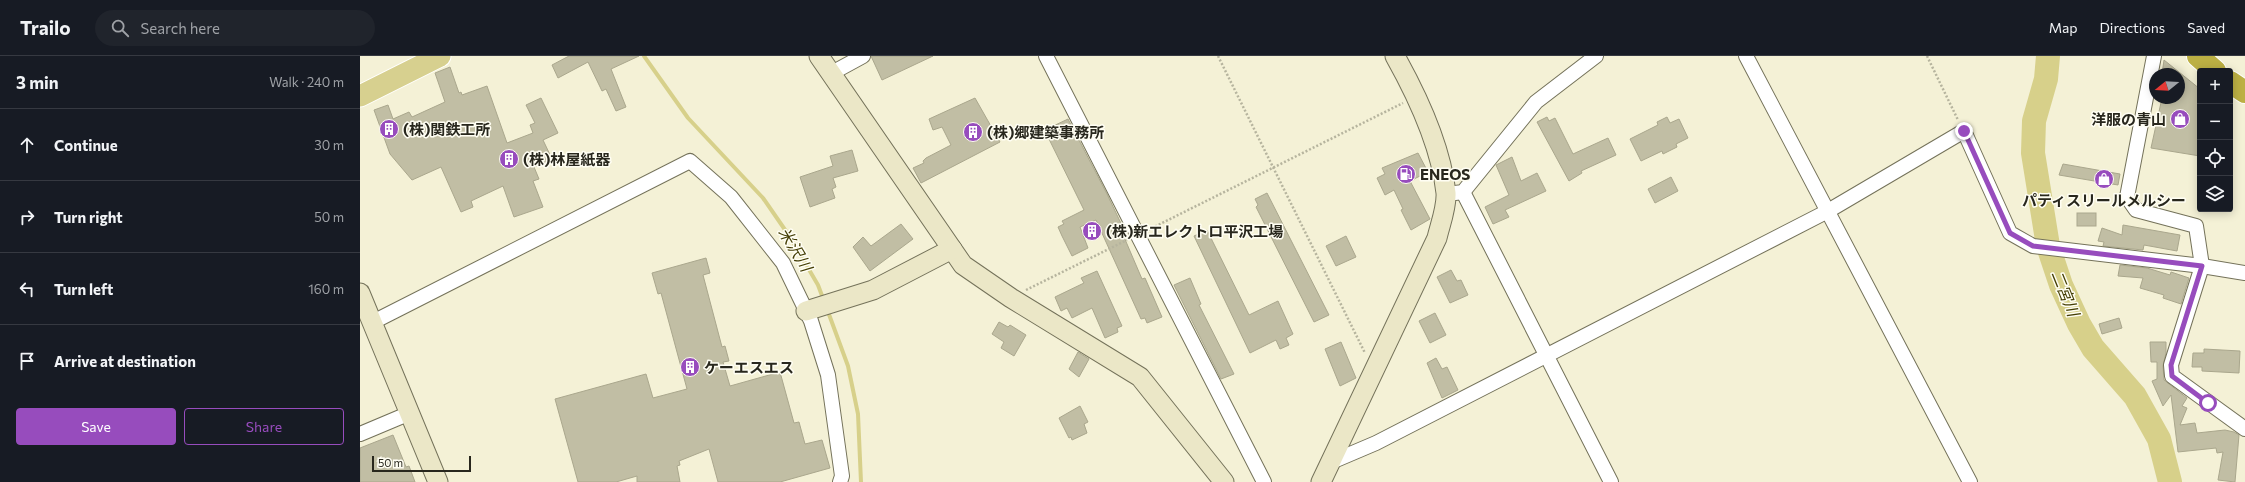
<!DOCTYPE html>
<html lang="en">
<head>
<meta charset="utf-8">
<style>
	body { margin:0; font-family:Commissioner,"Noto Sans JP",sans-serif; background:#20242c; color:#f1f3f6 }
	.controls { position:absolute; right:12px; top:12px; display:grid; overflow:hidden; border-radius:4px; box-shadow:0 2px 10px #0003 }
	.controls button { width:36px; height:36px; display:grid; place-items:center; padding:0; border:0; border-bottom:1px solid #363941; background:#171b24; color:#f1f3f6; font:20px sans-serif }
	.compass { position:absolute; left:1789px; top:12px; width:36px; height:36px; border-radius:50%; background:#171b24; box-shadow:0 2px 10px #0003; rotate:252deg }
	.scale { position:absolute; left:12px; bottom:10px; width:99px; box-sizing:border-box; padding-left:4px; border:2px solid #28271d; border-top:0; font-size:11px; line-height:14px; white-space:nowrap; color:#28271d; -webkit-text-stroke:3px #fffef3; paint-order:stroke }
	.stop { position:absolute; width:12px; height:12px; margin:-9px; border:3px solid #974cbd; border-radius:50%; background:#fff }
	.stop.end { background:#974cbd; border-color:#fff; box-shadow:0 1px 4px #0008 }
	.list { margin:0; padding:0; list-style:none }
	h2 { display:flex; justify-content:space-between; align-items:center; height:52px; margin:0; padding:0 16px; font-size:17px }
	h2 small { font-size:13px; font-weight:400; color:#9ea1a6 }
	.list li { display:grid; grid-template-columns:26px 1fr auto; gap:12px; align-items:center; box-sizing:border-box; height:72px; padding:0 16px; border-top:1px solid #363941 }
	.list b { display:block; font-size:15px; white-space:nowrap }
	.list em { font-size:13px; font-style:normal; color:#9ea1a6 }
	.actions { display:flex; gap:8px; padding:12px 16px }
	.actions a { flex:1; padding:9px 0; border:1px solid #974cbd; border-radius:4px; text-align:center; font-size:14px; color:#974cbd }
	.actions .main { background:#974cbd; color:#fff }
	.icon { flex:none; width:22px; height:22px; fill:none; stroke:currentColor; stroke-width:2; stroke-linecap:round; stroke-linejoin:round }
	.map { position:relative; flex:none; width:1885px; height:426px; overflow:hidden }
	header { display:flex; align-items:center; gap:24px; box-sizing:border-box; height:56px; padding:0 20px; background:#171b24; border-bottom:1px solid #363941 }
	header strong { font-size:19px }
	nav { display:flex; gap:22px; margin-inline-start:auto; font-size:14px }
	.search { width:280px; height:36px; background:#20242c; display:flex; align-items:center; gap:10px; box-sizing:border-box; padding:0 14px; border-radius:22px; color:#9ea1a6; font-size:15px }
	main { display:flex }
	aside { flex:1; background:#171b24 }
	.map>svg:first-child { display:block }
</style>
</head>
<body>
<header>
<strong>Trailo</strong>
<div class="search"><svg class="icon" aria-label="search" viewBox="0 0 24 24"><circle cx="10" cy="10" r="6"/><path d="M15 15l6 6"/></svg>Search here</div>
<nav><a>Map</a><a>Directions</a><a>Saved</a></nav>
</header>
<main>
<aside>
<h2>3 min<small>Walk · 240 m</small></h2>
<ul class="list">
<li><svg class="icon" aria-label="ahead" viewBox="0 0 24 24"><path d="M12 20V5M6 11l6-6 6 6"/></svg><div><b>Continue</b></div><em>30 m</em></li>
<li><svg class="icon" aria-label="right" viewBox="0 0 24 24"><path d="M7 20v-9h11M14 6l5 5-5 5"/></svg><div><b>Turn right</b></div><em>50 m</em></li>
<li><svg class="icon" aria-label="left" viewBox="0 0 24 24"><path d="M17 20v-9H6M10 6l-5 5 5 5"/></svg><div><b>Turn left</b></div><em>160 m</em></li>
<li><svg class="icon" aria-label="arrive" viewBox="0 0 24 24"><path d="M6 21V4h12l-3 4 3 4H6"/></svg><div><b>Arrive at destination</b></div></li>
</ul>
<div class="actions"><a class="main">Save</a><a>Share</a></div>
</aside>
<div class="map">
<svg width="1885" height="426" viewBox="0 0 1885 426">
	<rect width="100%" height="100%" fill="#f4f1d6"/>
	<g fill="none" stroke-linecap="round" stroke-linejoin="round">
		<g stroke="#d7d08a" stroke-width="4">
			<path d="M284 0 328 62 403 142 430 181 458 229 464 245"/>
			<path d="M467 253 488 310 498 358 501 426"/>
		</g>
		<path stroke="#d7d08a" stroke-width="24" d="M1688 0 1686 23 1674 65 1673 97 1688 190 1701 229 1719 268 1733 292 1775 340 1799 383 1810 426"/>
	</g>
	<g fill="#c1bea4" stroke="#aaa78d">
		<path d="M209 0H279L251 13 266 51 256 55 246 33 242 35 228 6 198 22 192 9Z"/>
		<path d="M511 0H573L522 24Z"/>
		<path d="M1804 4 1840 33V100L1791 92 1802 42H1819V18H1802Z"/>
		<path d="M90 11 99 37 101 36 102 39 127 30 147 87 173 77 170 69 175 67 166 49 181 42 198 77 183 84 192 103 174 111 179 123 173 125 183 151 154 161 143 130 111 145 113 151 101 156 81 111 52 124 30 98 14 54 28 49 33 63 49 56 52 61 85 46 75 17Z"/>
		<path d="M615 42 640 86 561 127 553 112 564 107 563 105 566 102 591 89 582 71 573 74 569 63Z"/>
		<path d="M1187 61 1189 65 1195 62 1213 98 1248 82 1256 99 1221 115 1222 117 1209 125 1177 66Z"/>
		<path d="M1307 61 1310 67 1319 63 1328 82 1316 88 1317 91 1303 98 1302 95 1281 105 1270 83 1298 69 1297 66Z"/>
		<path d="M708 63 747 138 767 180 764 181 782 223 785 222 802 261 787 267 785 262 781 263 736 164 720 171 728 192 712 200 702 180 698 171 704 168 702 165 724 154 687 79 689 78 687 73Z"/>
		<path d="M492 94 498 115 473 122 476 131 472 133 475 142 450 151 440 121 473 110 470 100Z"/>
		<path d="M1058 97 1068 116 1050 125 1070 163 1051 174 1041 154 1043 153 1034 134 1025 139 1017 122 1025 118 1022 112Z"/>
		<path d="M1152 101 1161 125 1177 117 1186 135 1145 154 1149 161 1133 168 1125 151 1149 139 1136 109Z"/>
		<path d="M1703 108 1760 118 1758 129 1699 119Z"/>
		<path d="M1311 121 1318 135 1295 147 1288 133Z"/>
		<path d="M907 137 969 259 954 266 896 151 898 149 895 143Z"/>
		<rect x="1717" y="157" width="19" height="13"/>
		<path d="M541 168 553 183 510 215 493 191 503 181 511 190Z"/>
		<path d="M1763 169 1820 179 1817 195 1784 189 1783 194 1743 190 1744 186 1738 185 1742 172 1762 179Z"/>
		<path d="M847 174 889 259 918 245 933 278 926 282 929 289 920 293 916 284 890 297 834 180Z"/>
		<path d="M986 180 996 201 976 210 966 190Z"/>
		<path d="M346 202 350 217 343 219 362 291 365 290 369 305 363 306 370 330 420 316 434 367 439 366 445 388 462 384 470 412 420 426H358L349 393 319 405 320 409 317 410 320 426H277V420L256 426H218L195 343 286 318 293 342 327 333 301 237 298 238 292 217Z"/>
		<path d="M1760 209 1787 212 1810 219 1811 216 1829 222 1821 248 1803 242 1804 239 1780 232 1783 222 1758 220Z"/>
		<path d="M1091 214 1097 225 1101 224 1108 239 1090 247 1077 221Z"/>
		<path d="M737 215 762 270 757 272 758 276 745 282 732 252 712 262 707 252 701 255 695 241 724 227 721 222Z"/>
		<path d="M830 222 841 248 839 249 874 318 861 323 814 229Z"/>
		<path d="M1075 257 1086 279 1070 287 1059 265Z"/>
		<path d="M1759 262 1762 272 1742 278 1739 268Z"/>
		<path d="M639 266 648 271 650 269 666 279 654 300 641 292 644 286 632 278Z"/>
		<path d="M981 286 996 322 980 330 965 293Z"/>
		<path d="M1790 286H1806V297L1803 310 1804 324 1827 342 1822 350 1827 352 1820 369 1835 367 1837 377 1865 374 1874 376 1879 379 1875 426 1858 424 1863 396 1857 397 1856 392 1818 396 1811 339 1803 350 1792 325 1797 323V306H1791Z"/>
		<path d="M1844 293 1880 295 1879 317 1842 315V311H1832L1833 297H1844Z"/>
		<path d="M718 296 729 303 719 321 709 313Z"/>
		<path d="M1076 302 1082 313 1087 311 1098 334 1082 342 1067 307Z"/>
		<path d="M720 350 728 366 724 368 727 377 712 384 711 381 709 382 699 362Z"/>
		<path d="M33 379 46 411 49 410 55 426H0V392Z"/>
	</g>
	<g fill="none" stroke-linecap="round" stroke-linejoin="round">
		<defs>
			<g id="street">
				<path d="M686 0 904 426"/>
				<path d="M1386 0 1610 426"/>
				<path d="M1794 0 1767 141 1776 154 1836 170 1842 210 1811 309 1812 320 1885 373"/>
				<path d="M470 18 503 0"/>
				<path d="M1103 136 1251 426"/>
				<path d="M1095 137 1103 136 1176 46 1236 0"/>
				<path d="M13 266 330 105 371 141 423 207 451 265 468 319 482 420 480 426"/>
				<path d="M0 378 50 357"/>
				<path d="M969 407 1016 387 1468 155 1604 75 1650 177 1673 190 1842 210 1885 217"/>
			</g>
			<g id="secondary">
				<path d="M459 0 603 209 651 242 780 321 864 426"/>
				<path d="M0 237 78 426"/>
				<path d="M446 255 513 234 592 193"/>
				<path d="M961 426 1077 182C1080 169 1087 151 1086 137 1081 90 1058 41 1035 0"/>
			</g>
			<path id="primary" d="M0 40 80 0"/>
			<g id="highway">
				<path d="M1838 0 1855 15"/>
				<path d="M1870 26 1885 36"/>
			</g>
		</defs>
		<use href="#street" stroke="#74725a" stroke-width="16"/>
		<use href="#secondary" stroke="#74725a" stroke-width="21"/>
		<use href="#primary" stroke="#fff" stroke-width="23"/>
		<use href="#highway" stroke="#fff" stroke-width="24"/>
		<g stroke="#b6b49e" stroke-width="2.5" stroke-dasharray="2 2" stroke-linecap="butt">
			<path d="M858 0 1005 297"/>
			<path d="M1567 0 1598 64"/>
			<path d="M788 174 1043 47"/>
			<path d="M666 234 767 184"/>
		</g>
		<use href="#street" stroke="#fff" stroke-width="14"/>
		<use href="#secondary" stroke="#ebe7c7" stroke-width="19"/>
		<use href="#primary" stroke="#d7d08f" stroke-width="21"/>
		<use href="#highway" stroke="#bcb044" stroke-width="22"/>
	</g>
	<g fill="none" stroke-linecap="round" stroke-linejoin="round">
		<path stroke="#974cbd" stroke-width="5" d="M1604 75 1650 177 1673 190 1842 210 1811 309 1812 320 1848 347"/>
	</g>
	<defs>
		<symbol id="shop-disc" viewBox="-11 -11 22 22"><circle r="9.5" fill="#974cbd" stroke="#fffef3"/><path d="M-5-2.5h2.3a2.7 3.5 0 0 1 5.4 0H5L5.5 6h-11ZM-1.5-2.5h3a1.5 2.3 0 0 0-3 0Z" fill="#fff"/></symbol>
		<symbol id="building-disc" viewBox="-11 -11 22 22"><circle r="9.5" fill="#974cbd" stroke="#fffef3"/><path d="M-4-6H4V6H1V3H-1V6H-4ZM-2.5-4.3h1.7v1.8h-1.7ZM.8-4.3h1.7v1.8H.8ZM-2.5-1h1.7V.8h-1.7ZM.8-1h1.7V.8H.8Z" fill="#fff"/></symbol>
		<symbol id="fuel-disc" viewBox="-11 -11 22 22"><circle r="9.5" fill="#974cbd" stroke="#fffef3"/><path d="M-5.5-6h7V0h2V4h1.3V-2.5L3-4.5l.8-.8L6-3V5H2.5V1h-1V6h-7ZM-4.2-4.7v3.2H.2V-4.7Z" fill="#fff"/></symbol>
	</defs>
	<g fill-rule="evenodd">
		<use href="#shop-disc" x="1809" y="52" width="22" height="22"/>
		<use href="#building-disc" x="18" y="62" width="22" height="22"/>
		<use href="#building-disc" x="602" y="65" width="22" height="22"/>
		<use href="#building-disc" x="138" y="92" width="22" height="22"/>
		<use href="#fuel-disc" x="1035" y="107" width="22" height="22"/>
		<use href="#shop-disc" x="1733" y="112" width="22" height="22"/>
		<use href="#building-disc" x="721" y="164" width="22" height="22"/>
		<use href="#building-disc" x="319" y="300" width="22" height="22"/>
	</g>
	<g text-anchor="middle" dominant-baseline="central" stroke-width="3" stroke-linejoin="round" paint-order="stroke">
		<g font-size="15" font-weight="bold" fill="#28271d" stroke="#fffef3" text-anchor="start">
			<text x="1806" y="63" text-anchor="end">洋服の青山</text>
			<text x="43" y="73">(株)関鉄工所</text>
			<text x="627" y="76">(株)郷建築事務所</text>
			<text x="163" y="103">(株)林屋紙器</text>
			<text x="1060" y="118">ENEOS</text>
			<text x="1744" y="144" text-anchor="middle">パティスリールメルシー</text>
			<text x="746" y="175">(株)新エレクトロ平沢工場</text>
			<text x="344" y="311">ケーエスエス</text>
		</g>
		<g font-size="16" font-style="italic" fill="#443e05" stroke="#fffef3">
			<text transform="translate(436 193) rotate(59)">米沢川</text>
			<text transform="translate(1706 237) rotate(68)">二宮川</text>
		</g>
	</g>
</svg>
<div class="controls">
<button>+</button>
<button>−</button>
<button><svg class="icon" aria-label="locate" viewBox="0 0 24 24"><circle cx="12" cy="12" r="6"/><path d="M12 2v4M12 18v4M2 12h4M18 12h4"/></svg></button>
<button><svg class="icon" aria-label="layers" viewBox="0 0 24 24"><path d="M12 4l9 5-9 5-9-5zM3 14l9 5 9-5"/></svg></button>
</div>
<svg class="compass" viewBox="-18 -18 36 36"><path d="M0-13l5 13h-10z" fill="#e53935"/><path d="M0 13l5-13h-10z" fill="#9ea1a6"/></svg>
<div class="scale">50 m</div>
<div class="stop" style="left:1848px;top:347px"></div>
<div class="stop end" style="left:1604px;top:75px"></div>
</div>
</main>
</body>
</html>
